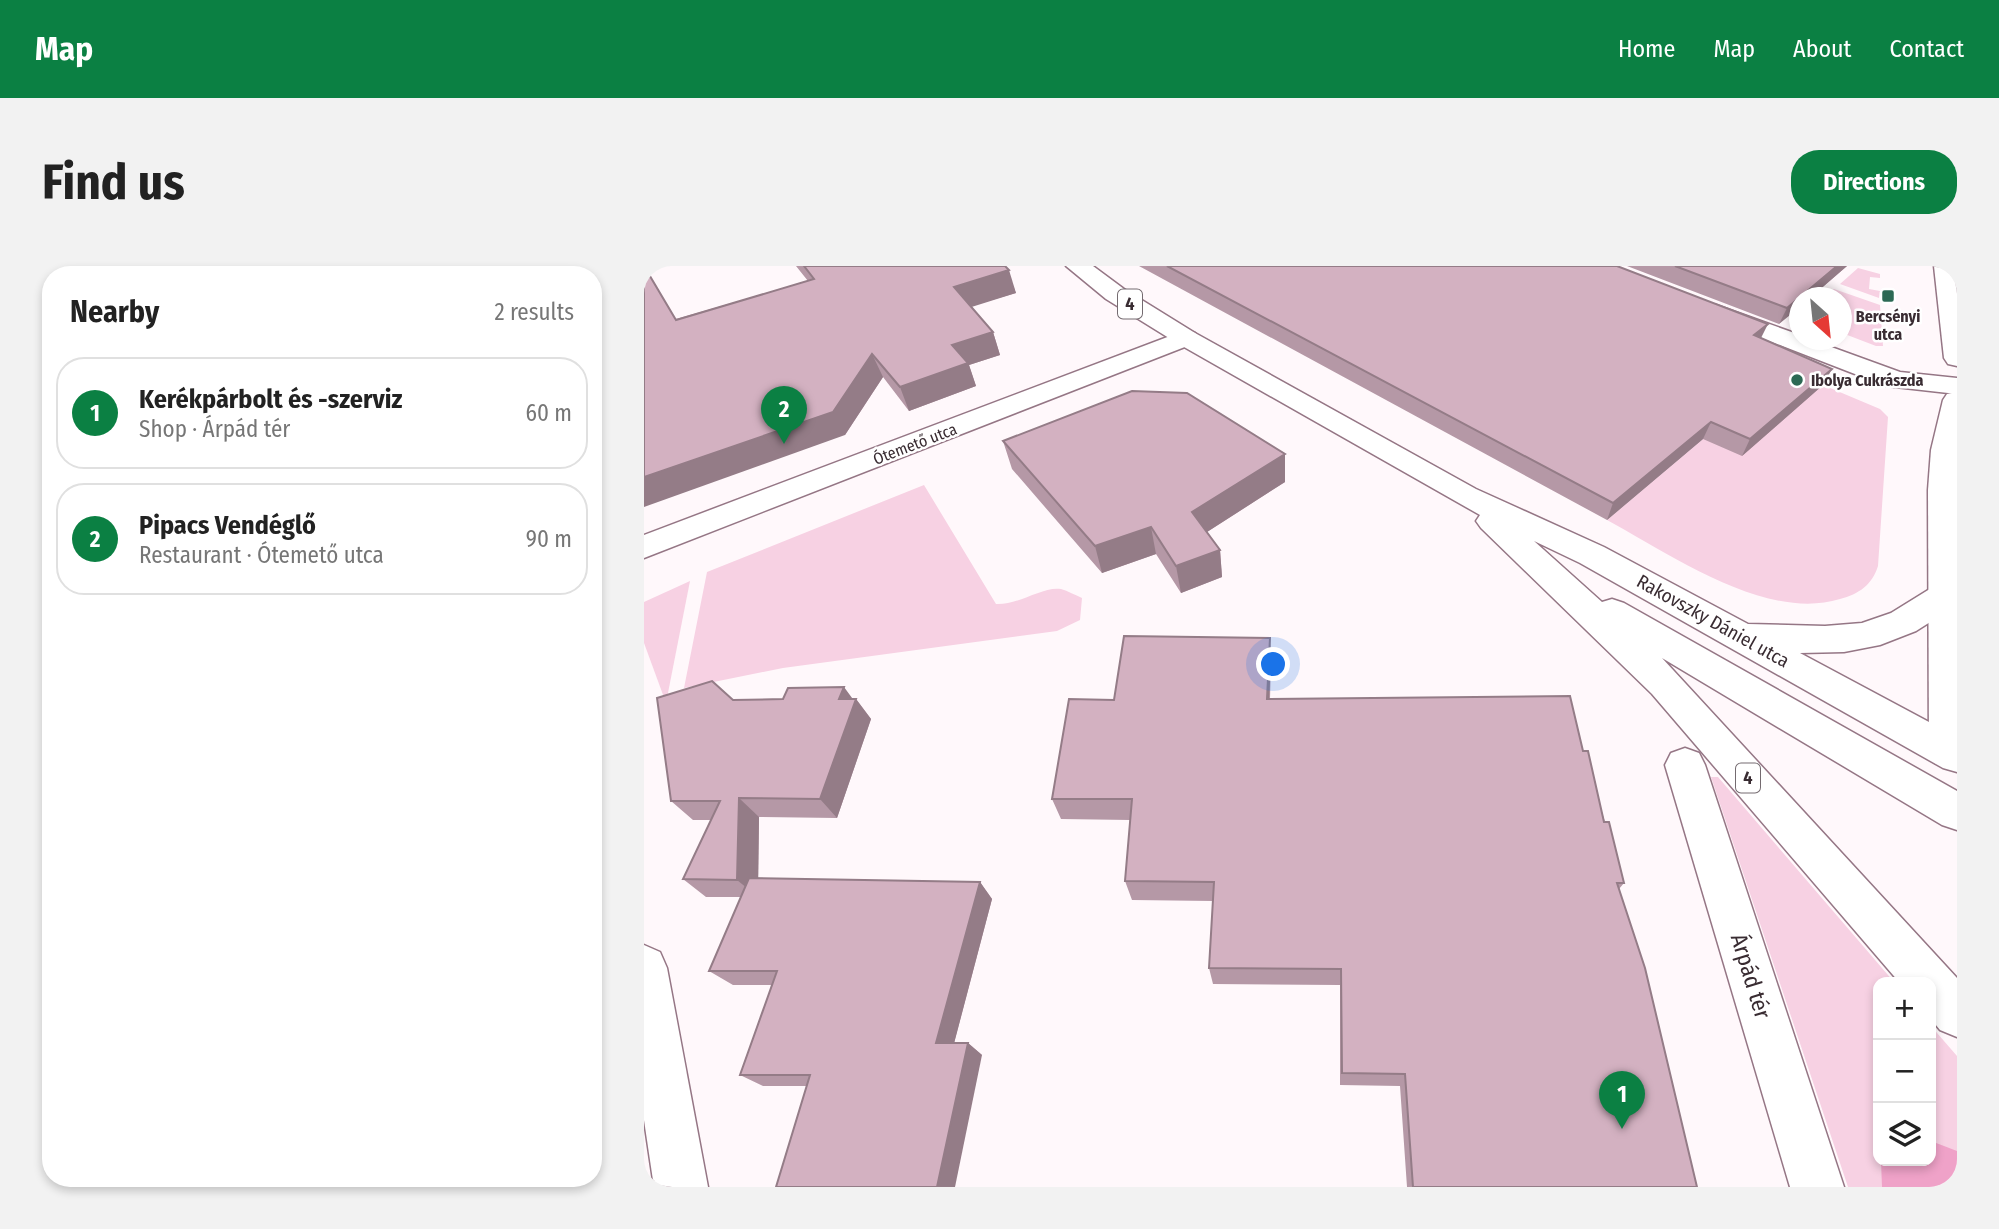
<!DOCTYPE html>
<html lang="en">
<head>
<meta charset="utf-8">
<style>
	body { margin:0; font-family:"Fira Sans Condensed",sans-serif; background:#f2f2f2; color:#222 }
	.controls { position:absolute; right:21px; bottom:21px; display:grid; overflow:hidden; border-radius:14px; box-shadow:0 4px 10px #0003 }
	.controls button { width:63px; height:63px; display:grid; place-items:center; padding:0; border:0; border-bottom:2px solid #e0e0e0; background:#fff; color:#222; font:35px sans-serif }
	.compass { position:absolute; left:1145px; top:21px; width:63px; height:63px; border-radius:50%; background:#fff; box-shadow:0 4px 10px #0003; rotate:153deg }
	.you { position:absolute; left:630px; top:399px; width:24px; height:24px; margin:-18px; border:5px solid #fff; border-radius:50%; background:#1a73e8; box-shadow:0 0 0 10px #1a73e833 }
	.badge { display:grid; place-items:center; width:46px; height:46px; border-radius:50%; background:#0b8043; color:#fff; font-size:23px; font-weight:700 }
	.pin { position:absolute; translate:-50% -58px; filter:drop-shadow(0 2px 4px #0008) }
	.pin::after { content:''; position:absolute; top:37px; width:24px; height:21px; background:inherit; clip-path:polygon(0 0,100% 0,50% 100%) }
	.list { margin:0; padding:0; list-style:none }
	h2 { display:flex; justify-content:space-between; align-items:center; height:91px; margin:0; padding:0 28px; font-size:30px }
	h2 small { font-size:23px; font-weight:400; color:#767676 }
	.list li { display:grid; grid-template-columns:46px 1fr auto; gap:21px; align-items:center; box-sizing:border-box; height:112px; margin:0 14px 14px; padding:0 14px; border:2px solid #e0e0e0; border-radius:28px }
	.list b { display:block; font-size:26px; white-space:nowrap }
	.list p { margin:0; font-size:23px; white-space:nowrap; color:#767676 }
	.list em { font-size:23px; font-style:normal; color:#767676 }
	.icon { flex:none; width:38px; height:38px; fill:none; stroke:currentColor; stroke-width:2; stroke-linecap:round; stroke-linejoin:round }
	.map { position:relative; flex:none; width:1313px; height:921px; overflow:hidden; border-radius:28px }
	header { display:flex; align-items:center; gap:42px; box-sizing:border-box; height:98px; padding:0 35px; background:#0b8043; color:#fff }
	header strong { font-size:33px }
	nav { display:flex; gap:38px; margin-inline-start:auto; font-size:24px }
	.intro { display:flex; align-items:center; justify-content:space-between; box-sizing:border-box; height:168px; padding:0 42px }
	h1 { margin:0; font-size:49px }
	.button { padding:18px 32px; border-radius:28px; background:#0b8043; color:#fff; font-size:24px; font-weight:700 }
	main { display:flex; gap:42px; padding:0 42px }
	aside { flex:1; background:#fff; border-radius:28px; box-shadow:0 4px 10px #0003 }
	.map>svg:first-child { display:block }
</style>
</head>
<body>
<header>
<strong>Map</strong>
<nav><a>Home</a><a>Map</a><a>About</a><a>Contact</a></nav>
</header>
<div class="intro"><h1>Find us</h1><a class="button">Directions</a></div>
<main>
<aside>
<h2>Nearby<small>2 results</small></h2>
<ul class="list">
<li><span class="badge">1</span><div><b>Kerékpárbolt és -szerviz</b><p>Shop · Árpád tér</p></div><em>60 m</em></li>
<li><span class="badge">2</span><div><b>Pipacs Vendéglő</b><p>Restaurant · Ótemető utca</p></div><em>90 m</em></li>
</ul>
</aside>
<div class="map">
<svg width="1313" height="921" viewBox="0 0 1313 921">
	<rect width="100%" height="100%" fill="#fff8fb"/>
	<g fill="#f7d1e3">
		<path d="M1214 2 1236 8V12L1226 11 1225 23 1236 25 1235 32 1196 18Z"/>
		<path d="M1190 23 1236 39 1239 80H1232L1198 67V32L1181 31Z"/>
		<path d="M1179 119 1236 143 1244 151 1234 300C1228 319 1215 328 1196 333 1122 356 1026 288 963 254L1059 173Z"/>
		<path d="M280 219 352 338C375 339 399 320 417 323 424 325 431 329 438 332L436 354 413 365 139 402 40 422 63 306Z"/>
		<path d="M46 315 22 437 0 377V336Z"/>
		<path d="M1067 511H1074L1250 716H1234V895H1287V760L1313 790V921H1204Z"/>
	</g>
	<path fill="#efa2c8" d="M1287 875 1313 885V921H1238L1237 895H1287Z"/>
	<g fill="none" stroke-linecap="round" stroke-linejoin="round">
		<defs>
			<g id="minor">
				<path d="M1072 39 1156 69V74H1168L1256 106 1313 112V128L1242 120 1063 51 1060 46 1063 41Z"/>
				<path d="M542 64 551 67 555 72 551 77 0 292V269Z"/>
				<path d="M1041 482 1055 487 1061 499 1200 921H1146L1021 499 1027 487Z"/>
				<path d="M0 679 16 686 23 702 64 921H10L0 854Z"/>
			</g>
			<g id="tertiary">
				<path d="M1290 0H1313V100L1304 98 1300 92Z"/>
				<path d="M1313 126V500L1305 502 1291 497 1285 486 1284 224 1287 184 1299 134 1303 128Z"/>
			</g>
			<path id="primary" d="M422 0H449L480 23 551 67 832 223 960 281 1104 358 1181 360 1218 357 1247 347 1289 321 1301 318 1313 321V339L1272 365 1236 379 1200 386 1156 387 1313 471V506L1299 502 936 297 890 275 958 336 968 333 980 337 1313 525V564L1298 559 1018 392 1313 712V771L1296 764 1287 753V716H1255L1008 428 837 262 832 255 836 249 533 77 462 33Z"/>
		</defs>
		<use href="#minor" stroke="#957685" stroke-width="3"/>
		<use href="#tertiary" stroke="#957685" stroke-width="3"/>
		<use href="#primary" stroke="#957685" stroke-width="3"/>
		<use href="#minor" fill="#fff" fill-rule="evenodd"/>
		<use href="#tertiary" fill="#fff" fill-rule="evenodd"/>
		<use href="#primary" fill="#fff" fill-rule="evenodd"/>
	</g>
	<g fill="#b598a6">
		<path d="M152 0H361L372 27 327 40 349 66 356 89 325 99 332 120 265 145 239 111 201 169 32 53 164 15Z"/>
		<path d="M495 0H973L1117 72 1179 119 1098 190 1059 173 963 254Z"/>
		<path d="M983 0H1203L1166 32H1156L1135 58Z"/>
		<path d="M359 175 641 216 563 266 576 284 578 311 537 327 512 288 458 307 368 203Z"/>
		<path d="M627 395 626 433 939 485 980 617 975 623 1053 921H763L756 820 696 819V719L569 718 565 702 569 635 488 634 481 615 486 554 417 553 408 533 470 434Z"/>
		<path d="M212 433 227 453 193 552 115 551 114 612 336 616 348 633 310 777H324L338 789 163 820H119L96 809 128 719H89L65 705 97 631H62L39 613 67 554H49L27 535 89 434Z"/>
	</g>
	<g fill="#947c87">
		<path d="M1193 0H1203L1166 32H1156V41L1135 58 1143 42Z"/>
		<path d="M365 4 372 27 318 44 310 21Z"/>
		<path d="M1124 58 1116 74 1110 69Z"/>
		<path d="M349 66 356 89 325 99 332 120 265 145 256 121 308 79Z"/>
		<path d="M228 88 239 111 201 169 0 241V211Z"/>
		<path d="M1188 103 1179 119 1098 190 1106 173Z"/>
		<path d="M1067 156 1059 173 963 254 969 237Z"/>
		<path d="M641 188V216L552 273 548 246Z"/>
		<path d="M507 261 512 288 458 307 451 280Z"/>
		<path d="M576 284 578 311 537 327 532 300Z"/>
		<path d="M626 372 627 395 624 455 623 433Z"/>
		<path d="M200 421 211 436 212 433 227 453 193 552 176 533 195 433Z"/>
		<path d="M95 532 115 551 114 631 93 614Z"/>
		<path d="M336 616 348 633 307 789 292 777Z"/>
		<path d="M324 777 338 789 311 921H293Z"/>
	</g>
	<g fill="#d3b1c1" stroke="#947c87" stroke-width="2">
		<path d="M0 0 32 54 170 13 160 0H361L365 4 310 21 349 66 308 79 324 97 256 121 228 88 189 146 0 211Z"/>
		<path d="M523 0H973L1124 58 1110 69 1188 103 1106 173 1067 156 969 237Z"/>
		<path d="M1031 0H1193L1143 42Z"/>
		<path d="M488 125 543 127 641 188 548 246 576 284 532 300 507 261 451 280 359 175Z"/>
		<path d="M480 370 626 372 623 433 926 430 939 485H944L960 556H965L980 617H973L1001 702 1053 921H769L761 808 698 807 697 703 565 702 570 616 481 615 488 533H408L425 433 470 434Z"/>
		<path d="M68 415 89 434 139 433 144 422 200 421 195 433H212L176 533 95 532 93 614 39 613 76 535H27L13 432Z"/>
		<path d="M105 612 336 616 292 777H324L293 921H132L166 809H96L133 705H65Z"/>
	</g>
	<g fill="#2c6954" stroke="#fff" stroke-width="2.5">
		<rect x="1237" y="23" width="14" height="14" rx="3.5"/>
		<circle cx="1153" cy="114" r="7"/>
	</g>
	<g text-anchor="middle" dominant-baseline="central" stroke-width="5" stroke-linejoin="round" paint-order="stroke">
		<g font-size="16" font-weight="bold" fill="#392c32" stroke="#fff">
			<text x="1244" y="50">Bercsényi<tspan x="1244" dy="18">utca</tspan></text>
			<text x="1167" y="114" text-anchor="start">Ibolya Cukrászda</text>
		</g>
		<g font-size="16" fill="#392c32" stroke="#fff">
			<text transform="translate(271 178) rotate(-21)">Ótemető utca</text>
		</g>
		<g fill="#fff" stroke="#746b70" stroke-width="2">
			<rect x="474" y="23.5" width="24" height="29" rx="5"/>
			<rect x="1092" y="497.5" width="24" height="29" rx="5"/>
		</g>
		<g font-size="18" font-weight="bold" fill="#392c32">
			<text x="486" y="38">4</text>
			<text x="1104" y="512">4</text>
		</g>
		<g font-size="19" fill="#392c32" stroke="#fff">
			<text transform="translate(1069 355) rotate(29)">Rakovszky Dániel utca</text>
		</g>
		<g font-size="23" fill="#392c32" stroke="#fff">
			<text transform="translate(1107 710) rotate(73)">Árpád tér</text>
		</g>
	</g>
</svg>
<div class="controls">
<button>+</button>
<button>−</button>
<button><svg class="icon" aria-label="layers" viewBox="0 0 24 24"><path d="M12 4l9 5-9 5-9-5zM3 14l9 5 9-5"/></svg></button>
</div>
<svg class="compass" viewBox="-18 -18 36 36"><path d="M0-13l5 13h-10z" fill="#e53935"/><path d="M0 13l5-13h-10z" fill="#767676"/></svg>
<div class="you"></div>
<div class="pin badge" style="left:978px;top:863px">1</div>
<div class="pin badge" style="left:140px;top:178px">2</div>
</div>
</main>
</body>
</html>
